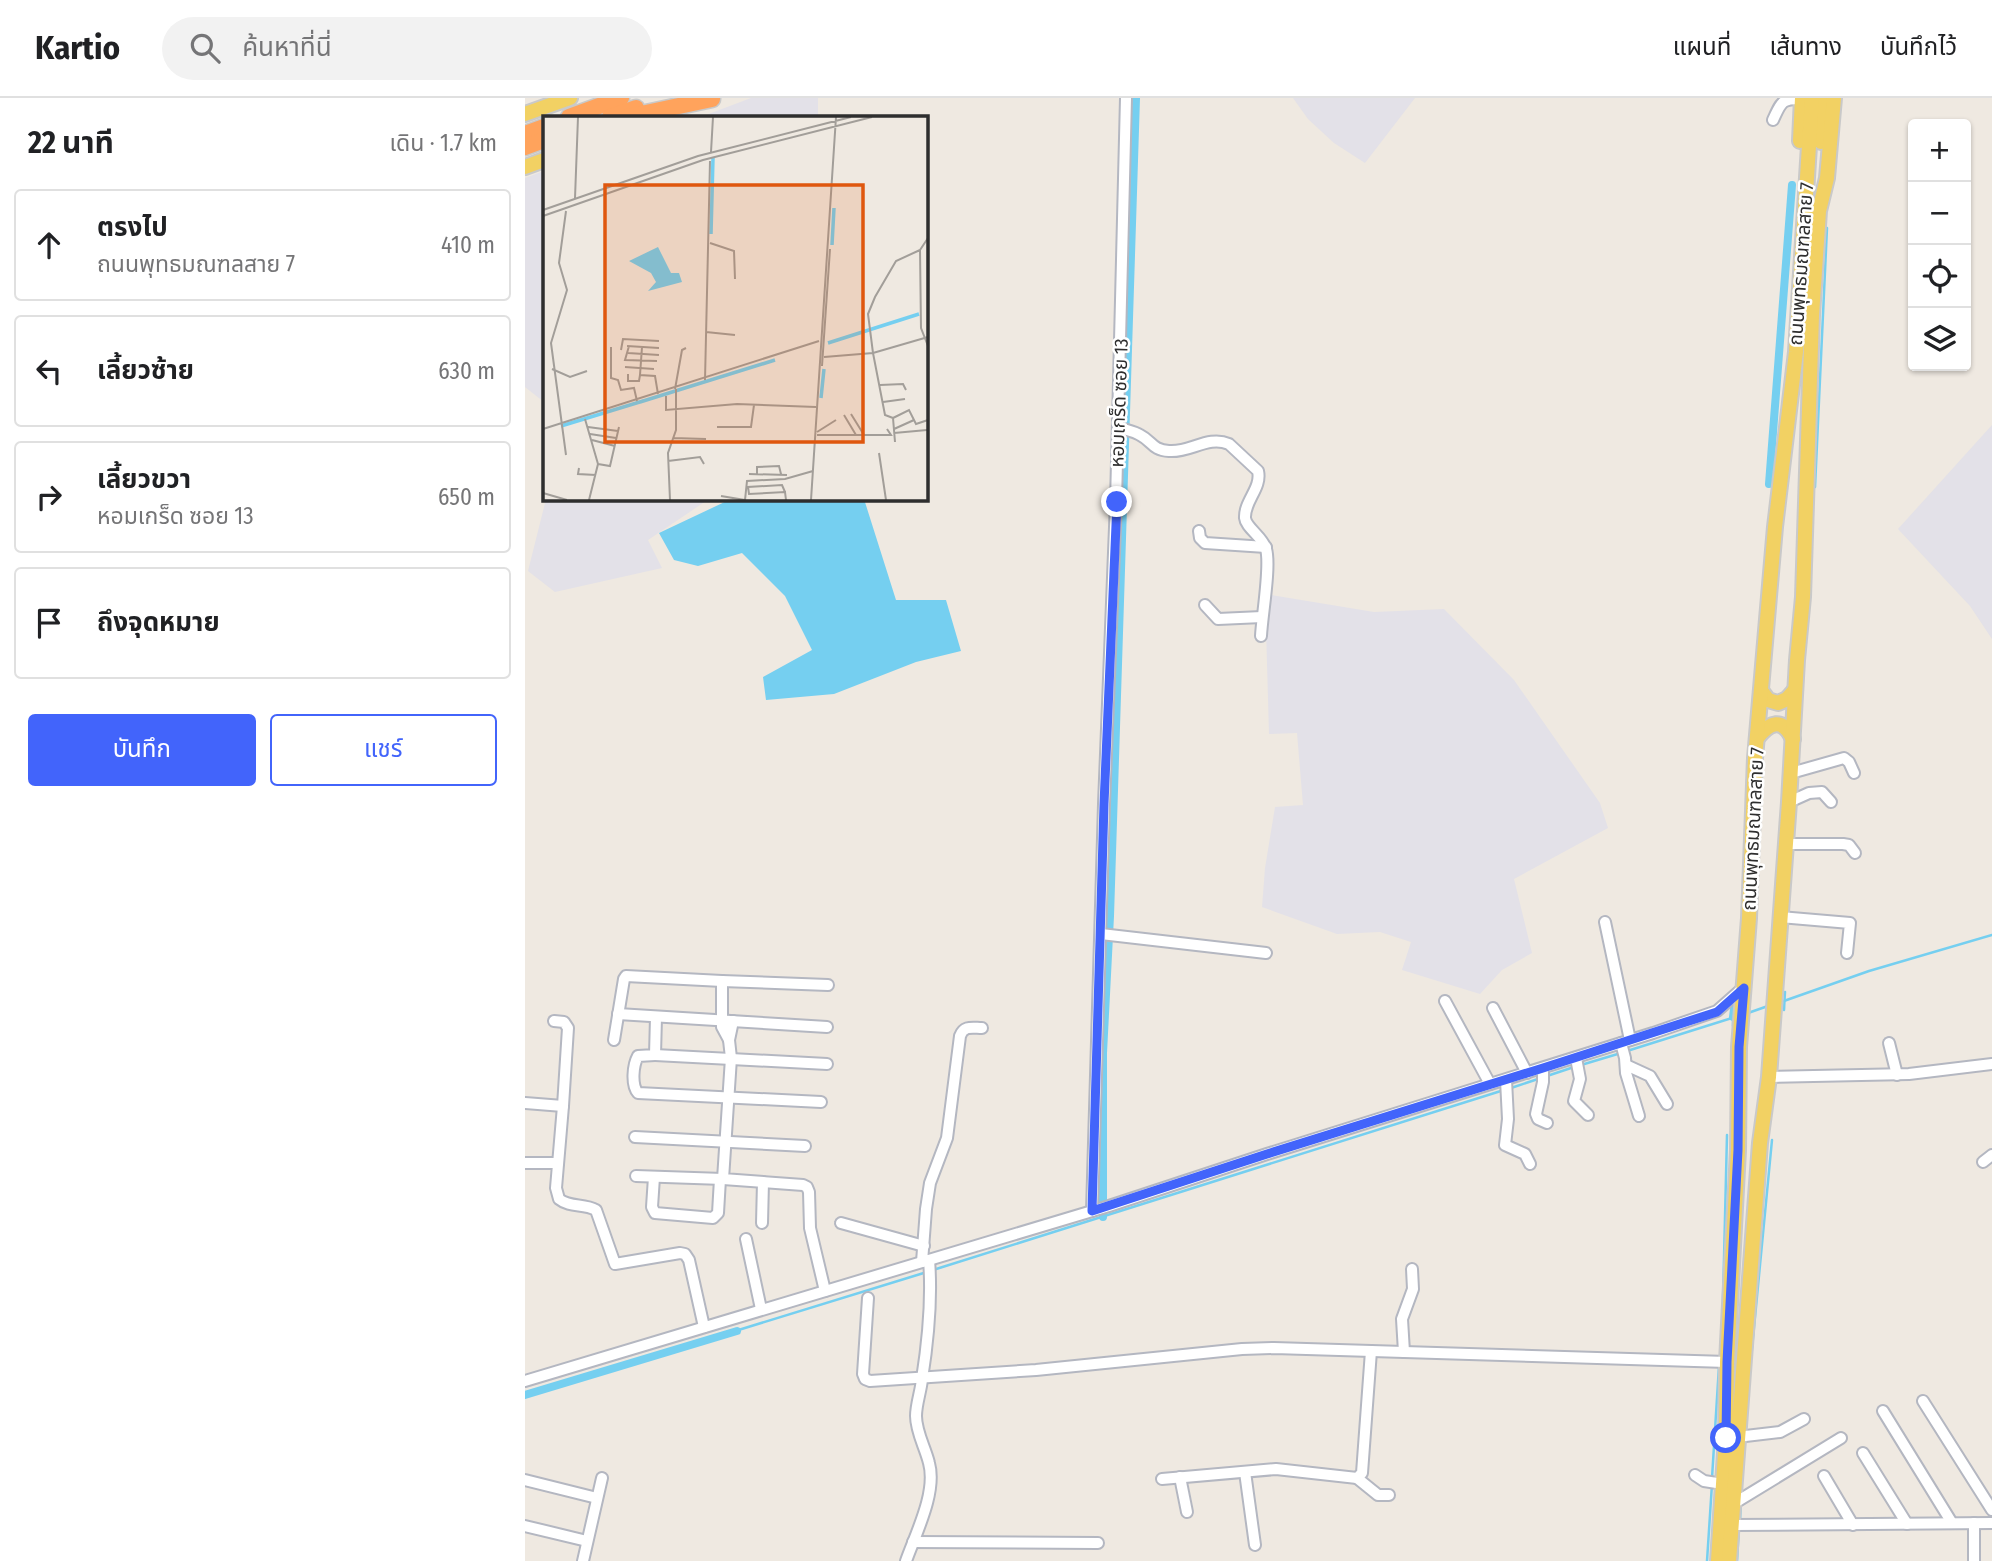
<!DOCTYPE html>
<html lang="th">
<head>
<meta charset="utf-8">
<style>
	body { margin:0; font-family:"Fira Sans Condensed","Noto Sans Thai",sans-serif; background:#f2f2f2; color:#202124 }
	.controls { position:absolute; right:21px; top:21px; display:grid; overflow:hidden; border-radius:7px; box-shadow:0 2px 5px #0004 }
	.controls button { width:63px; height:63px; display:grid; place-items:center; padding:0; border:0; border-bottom:2px solid #e0e0e0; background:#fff; color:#202124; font:35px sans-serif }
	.stop { position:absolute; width:21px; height:21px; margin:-16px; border:5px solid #4264fb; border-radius:50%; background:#fff }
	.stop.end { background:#4264fb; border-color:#fff; box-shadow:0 2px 7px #0008 }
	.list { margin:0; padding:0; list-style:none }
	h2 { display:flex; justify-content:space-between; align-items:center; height:91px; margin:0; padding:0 28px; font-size:30px }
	h2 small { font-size:23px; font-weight:400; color:#757577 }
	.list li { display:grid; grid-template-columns:46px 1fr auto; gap:21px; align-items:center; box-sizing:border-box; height:112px; margin:0 14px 14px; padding:0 14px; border:2px solid #e0e0e0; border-radius:7px }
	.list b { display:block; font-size:26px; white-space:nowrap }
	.list p { margin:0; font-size:23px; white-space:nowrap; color:#757577 }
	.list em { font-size:23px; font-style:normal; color:#757577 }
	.actions { display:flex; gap:14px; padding:21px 28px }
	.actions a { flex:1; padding:16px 0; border:2px solid #4264fb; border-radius:7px; text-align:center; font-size:24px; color:#4264fb }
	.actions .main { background:#4264fb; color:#fff }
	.icon { flex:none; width:38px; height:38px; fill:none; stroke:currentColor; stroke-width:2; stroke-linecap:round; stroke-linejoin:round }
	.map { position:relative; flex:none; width:1467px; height:1463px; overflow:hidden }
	header { display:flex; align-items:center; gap:42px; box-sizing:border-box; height:98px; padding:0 35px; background:#fff; border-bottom:2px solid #e0e0e0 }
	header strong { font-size:33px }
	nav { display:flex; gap:38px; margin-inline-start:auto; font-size:24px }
	.search { width:490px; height:63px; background:#f2f2f2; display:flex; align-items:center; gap:18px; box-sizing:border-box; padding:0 24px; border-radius:38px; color:#757577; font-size:26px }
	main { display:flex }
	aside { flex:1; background:#fff }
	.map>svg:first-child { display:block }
</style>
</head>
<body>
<header>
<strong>Kartio</strong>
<div class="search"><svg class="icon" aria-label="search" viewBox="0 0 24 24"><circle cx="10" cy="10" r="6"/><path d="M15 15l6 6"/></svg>ค้นหาที่นี่</div>
<nav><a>แผนที่</a><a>เส้นทาง</a><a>บันทึกไว้</a></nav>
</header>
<main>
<aside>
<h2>22 นาที<small>เดิน · 1.7 km</small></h2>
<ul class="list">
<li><svg class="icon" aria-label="ahead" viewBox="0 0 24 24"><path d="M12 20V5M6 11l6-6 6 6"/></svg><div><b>ตรงไป</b><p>ถนนพุทธมณฑลสาย 7</p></div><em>410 m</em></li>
<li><svg class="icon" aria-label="left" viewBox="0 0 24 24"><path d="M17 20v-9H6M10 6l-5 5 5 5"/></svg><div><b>เลี้ยวซ้าย</b></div><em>630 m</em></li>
<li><svg class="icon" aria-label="right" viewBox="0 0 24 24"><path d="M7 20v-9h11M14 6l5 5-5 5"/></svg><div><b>เลี้ยวขวา</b><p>หอมเกร็ด ซอย 13</p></div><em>650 m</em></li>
<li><svg class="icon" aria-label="arrive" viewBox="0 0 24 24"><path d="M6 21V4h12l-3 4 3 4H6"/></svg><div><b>ถึงจุดหมาย</b></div></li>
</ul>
<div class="actions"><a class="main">บันทึก</a><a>แชร์</a></div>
</aside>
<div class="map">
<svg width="1467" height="1463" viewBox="0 0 1467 1463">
	<rect width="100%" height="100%" fill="#efe9e1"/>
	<g fill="#e3e1e8">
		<path d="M226 0H293V19H181V17Z"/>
		<path d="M768 0H890L840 65 809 45 783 21Z"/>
		<path d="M19 73V318V304L0 289V80Z"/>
		<path d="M1467 327V541L1445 508 1373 431Z"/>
		<path d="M21 401H184L123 442 137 470 30 494 3 473Z"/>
		<path d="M746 497 849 514 919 511 989 582 1075 705 1083 730 989 781 1007 855 977 872 955 896 877 872 886 844 855 834 812 836 737 809 740 770 750 709 778 707 772 635 744 636 741 530Z"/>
	</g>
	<path fill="#75cff0" d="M206 401H339L371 502H421L436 553 391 564 309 596 241 602 238 579 287 552 260 498 217 455 173 468 149 462 134 435Z"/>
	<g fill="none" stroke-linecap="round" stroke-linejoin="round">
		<g stroke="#75cff0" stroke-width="2.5">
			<path d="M1290 389 1302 130"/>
			<path d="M1256 904 1344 873 1467 837"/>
			<path d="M1259 912 1260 894"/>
			<path d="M1223 915 1243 908"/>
			<path d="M1208 928V919"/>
			<path d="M1102 953 1210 919"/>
			<path d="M1056 967 1096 955"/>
			<path d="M1022 978 1049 969"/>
			<path d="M986 990 1016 980"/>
			<path d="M408 1172 979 992"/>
			<path d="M1198 1202 1202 1037"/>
			<path d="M194 1238 402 1174"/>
			<path d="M1195 1261 1197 1226"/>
			<path d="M1226 1261 1247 1042"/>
			<path d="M1187 1380 1194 1268"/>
			<path d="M1216 1398 1218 1362"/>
			<path d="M1215 1422 1216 1404"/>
			<path d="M1182 1463 1187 1386"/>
			<path d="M1212 1463 1214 1429"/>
		</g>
		<g stroke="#75cff0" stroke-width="8">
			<path d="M1244 386 1267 87"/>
			<path d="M1208 919 1209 911"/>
			<path d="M578 1119V955L585 818 611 0"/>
			<path d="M0 1297 212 1233"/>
		</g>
		<defs>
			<g id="minor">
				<path d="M1248 22C1256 5 1256 0 1277 1"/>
				<path d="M593 329C600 332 609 333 615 337 627 343 627 352 644 353 665 355 683 337 704 346L733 373C737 390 719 403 720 420 721 430 738 439 741 451 746 468 737 517 736 538"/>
				<path d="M674 433 675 440 680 445 741 449"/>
				<path d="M680 507 693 521 737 519"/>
				<path d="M1266 675 1319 660 1324 664 1329 675"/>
				<path d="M1264 704 1284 695 1297 694 1306 704"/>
				<path d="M1260 746H1318L1324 747 1330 755"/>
				<path d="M1255 819 1325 825 1322 855"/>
				<path d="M1080 824 1105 942"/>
				<path d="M576 836 741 855"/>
				<path d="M197 883V929L204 942"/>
				<path d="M920 903 965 986"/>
				<path d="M968 910 1002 975"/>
				<path d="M93 916 302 929"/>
				<path d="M131 919 130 957 113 958C108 967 106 987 113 995L296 1004"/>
				<path d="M29 923 39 924 43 930 38 1008 31 1090 34 1101C45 1110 59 1105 71 1112L90 1166 155 1155 160 1156 164 1162 179 1229"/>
				<path d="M208 923 204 942 206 960 198 1081 278 1087 282 1089 284 1094 285 1130 300 1193"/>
				<path d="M89 942 99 881 101 878 197 883 303 887"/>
				<path d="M1096 945 1100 960 1101 975 1114 1018"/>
				<path d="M1364 945 1372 977"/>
				<path d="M130 957 302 966"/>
				<path d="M1051 960 1055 981 1049 1003 1063 1017"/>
				<path d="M1101 967 1125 978 1142 1006"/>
				<path d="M1018 970V984L1011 1016 1013 1021 1022 1025"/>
				<path d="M1244 979 1384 976 1467 966"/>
				<path d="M981 982 983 1021 980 1047 1000 1056 1005 1066"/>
				<path d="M0 1005 38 1008"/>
				<path d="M110 1039 280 1048"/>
				<path d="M1458 1064 1467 1057"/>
				<path d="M0 1065H33"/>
				<path d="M111 1078 198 1081"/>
				<path d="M129 1079 127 1109 130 1115 188 1120 193 1115 195 1081"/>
				<path d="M567 1113 579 706 591 404 601 0"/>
				<path d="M237 1125 238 1084"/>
				<path d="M316 1125 399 1148"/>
				<path d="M221 1141 236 1211"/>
				<path d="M397 1164 401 1111 405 1085 422 1040 435 938C439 927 448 930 457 930"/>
				<path d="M343 1200 338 1276 340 1281 345 1283 511 1272 717 1251 749 1250 1202 1264"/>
				<path d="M879 1254 877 1221 888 1191 887 1171"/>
				<path d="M0 1283 584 1108 742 1056 1128 935 1192 913 1218 890"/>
				<path d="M1398 1303 1467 1412"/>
				<path d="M1358 1313 1427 1425"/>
				<path d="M1212 1339 1255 1334 1279 1321"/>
				<path d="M1338 1355 1382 1426"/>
				<path d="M720 1374 730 1447"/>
				<path d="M1170 1377 1179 1383 1198 1386"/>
				<path d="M1299 1378 1328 1427"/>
				<path d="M655 1379 662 1414"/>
				<path d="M832 1380 853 1397H864"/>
				<path d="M637 1381 751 1371 832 1380 837 1375 846 1253"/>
				<path d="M0 1382 72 1400"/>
				<path d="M1208 1406 1316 1340"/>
				<path d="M1449 1425V1463"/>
				<path d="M1207 1427 1467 1425"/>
				<path d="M0 1428 62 1443"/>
				<path d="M388 1444 573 1445"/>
				<path d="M58 1463 77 1380"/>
				<path d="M381 1463C391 1435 412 1394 404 1365 400 1349 391 1334 391 1318 391 1306 396 1293 397 1281 403 1243 407 1199 404 1162"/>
			</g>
			<g id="major">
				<path d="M0 16 45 0"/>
				<path d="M1275 43 1277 0"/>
				<path d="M1296 44 1299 0"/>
				<path d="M0 69 19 62"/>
				<path d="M1237 594 1243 602 1253 605 1262 601 1270 592"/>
				<path d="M1232 640C1245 624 1257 619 1268 641"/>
				<path d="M1193 1463 1201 1340 1202 1264 1213 1052 1214 949 1224 820 1230 660 1250 429 1271 254 1287 0"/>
				<path d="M1204 1463 1235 1045 1244 979 1264 704 1272 562 1278 499 1287 217 1294 113 1302 80 1309 0"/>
			</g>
			<g id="highway">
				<path d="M44 19 96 0"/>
				<path d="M85 19 111 10"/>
				<path d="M102 19 187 1"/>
				<path d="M0 36 19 29"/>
				<path d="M0 49 19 42"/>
			</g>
		</defs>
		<use href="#minor" stroke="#b4b7c1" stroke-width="14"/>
		<use href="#major" stroke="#c9c9c9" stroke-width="18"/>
		<use href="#highway" stroke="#c9c9c9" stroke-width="19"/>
		<use href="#minor" stroke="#fff" stroke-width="10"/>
		<use href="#major" stroke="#f2d163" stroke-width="14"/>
		<use href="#highway" stroke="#ffa35c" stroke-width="16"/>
	</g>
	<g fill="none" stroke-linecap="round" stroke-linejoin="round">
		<path stroke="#4264fb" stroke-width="9" d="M592 404 579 706 567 1113 742 1056 1018 970 1192 914 1219 890 1214 949 1213 1052 1202 1264 1201 1340"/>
	</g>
	<g text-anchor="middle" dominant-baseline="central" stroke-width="5" stroke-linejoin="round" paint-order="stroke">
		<g font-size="19" fill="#2e2e2e" stroke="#fff">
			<text transform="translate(1276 166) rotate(-86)">ถนนพุทธมณฑลสาย 7</text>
			<text transform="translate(594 305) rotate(-88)">หอมเกร็ด ซอย 13</text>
			<text transform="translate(1228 731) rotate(-87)">ถนนพุทธมณฑลสาย 7</text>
		</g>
	</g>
	<g transform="translate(18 18)">
		<rect width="385" height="385" fill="#efe9e1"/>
		<path d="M115 131 128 157H136L139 166 105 175 113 166 108 157 86 145Z" fill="#75cff0"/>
		<path fill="none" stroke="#75cff0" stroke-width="3.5" d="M168 118 170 42M289 129 291 92M285 227 376 198M278 282 281 253M97 286 232 244M18 310 100 285"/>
		<path fill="none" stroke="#a29e99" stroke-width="2" d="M168 36 170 1M32 82 35 1M0 94 155 40 308 1M0 100 160 44 329 1M385 122 377 134 378 212 385 230M167 127 191 135 192 163M163 216 192 219M84 230 116 232M86 230 82 244 114 245M68 231V262L75 264 78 274 91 272 94 285M99 231 97 259 112 260 115 278M78 234 80 223 116 225M85 237 116 239M330 237 325 198 332 181 353 145 377 134M330 237 342 299 350 302M281 241 330 237 385 221M279 250 287 133M82 251 111 253M9 253 27 261 44 255M85 258V265H96L97 259M162 264 167 45M337 269 360 268 363 274M132 273 139 234 143 232M123 280V294L194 288 273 291M340 286 362 283M308 298 321 319M301 299 313 319M350 302 366 294 373 308 385 304M350 302 352 326M42 303 55 348 46 384M45 311 75 315M174 311H208L211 289M0 313 276 225M351 313 371 304M274 316 293 304M351 317 384 314M47 318 73 322M274 319H348L344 313M130 322 163 323M49 324 72 330M336 337 343 384M23 339 8 227 24 174 16 147 23 95M125 345 157 341 161 348M55 348 67 350 76 311M36 352 35 358 53 359M206 358 244 359M214 358V351L236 350 238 358M242 376 239 369 205 371 206 378 242 376 243 384M0 377 24 384M178 380 202 384 204 365 242 363 270 355M127 384 125 337 133 314V273M268 384 293 1"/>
		<path fill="#df570e" fill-opacity="0.15" stroke="#df570e" stroke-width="3.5" d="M62 69H320V326H62Z"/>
		<rect width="385" height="385" fill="none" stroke="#2e2e2e" stroke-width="3.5"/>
	</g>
</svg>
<div class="controls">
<button>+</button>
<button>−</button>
<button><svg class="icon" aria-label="locate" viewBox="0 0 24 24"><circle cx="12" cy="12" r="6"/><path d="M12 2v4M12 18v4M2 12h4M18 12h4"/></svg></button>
<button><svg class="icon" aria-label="layers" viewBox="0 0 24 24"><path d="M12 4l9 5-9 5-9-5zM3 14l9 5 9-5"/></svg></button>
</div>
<div class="stop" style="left:1201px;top:1340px"></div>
<div class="stop end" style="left:592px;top:404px"></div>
</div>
</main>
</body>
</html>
